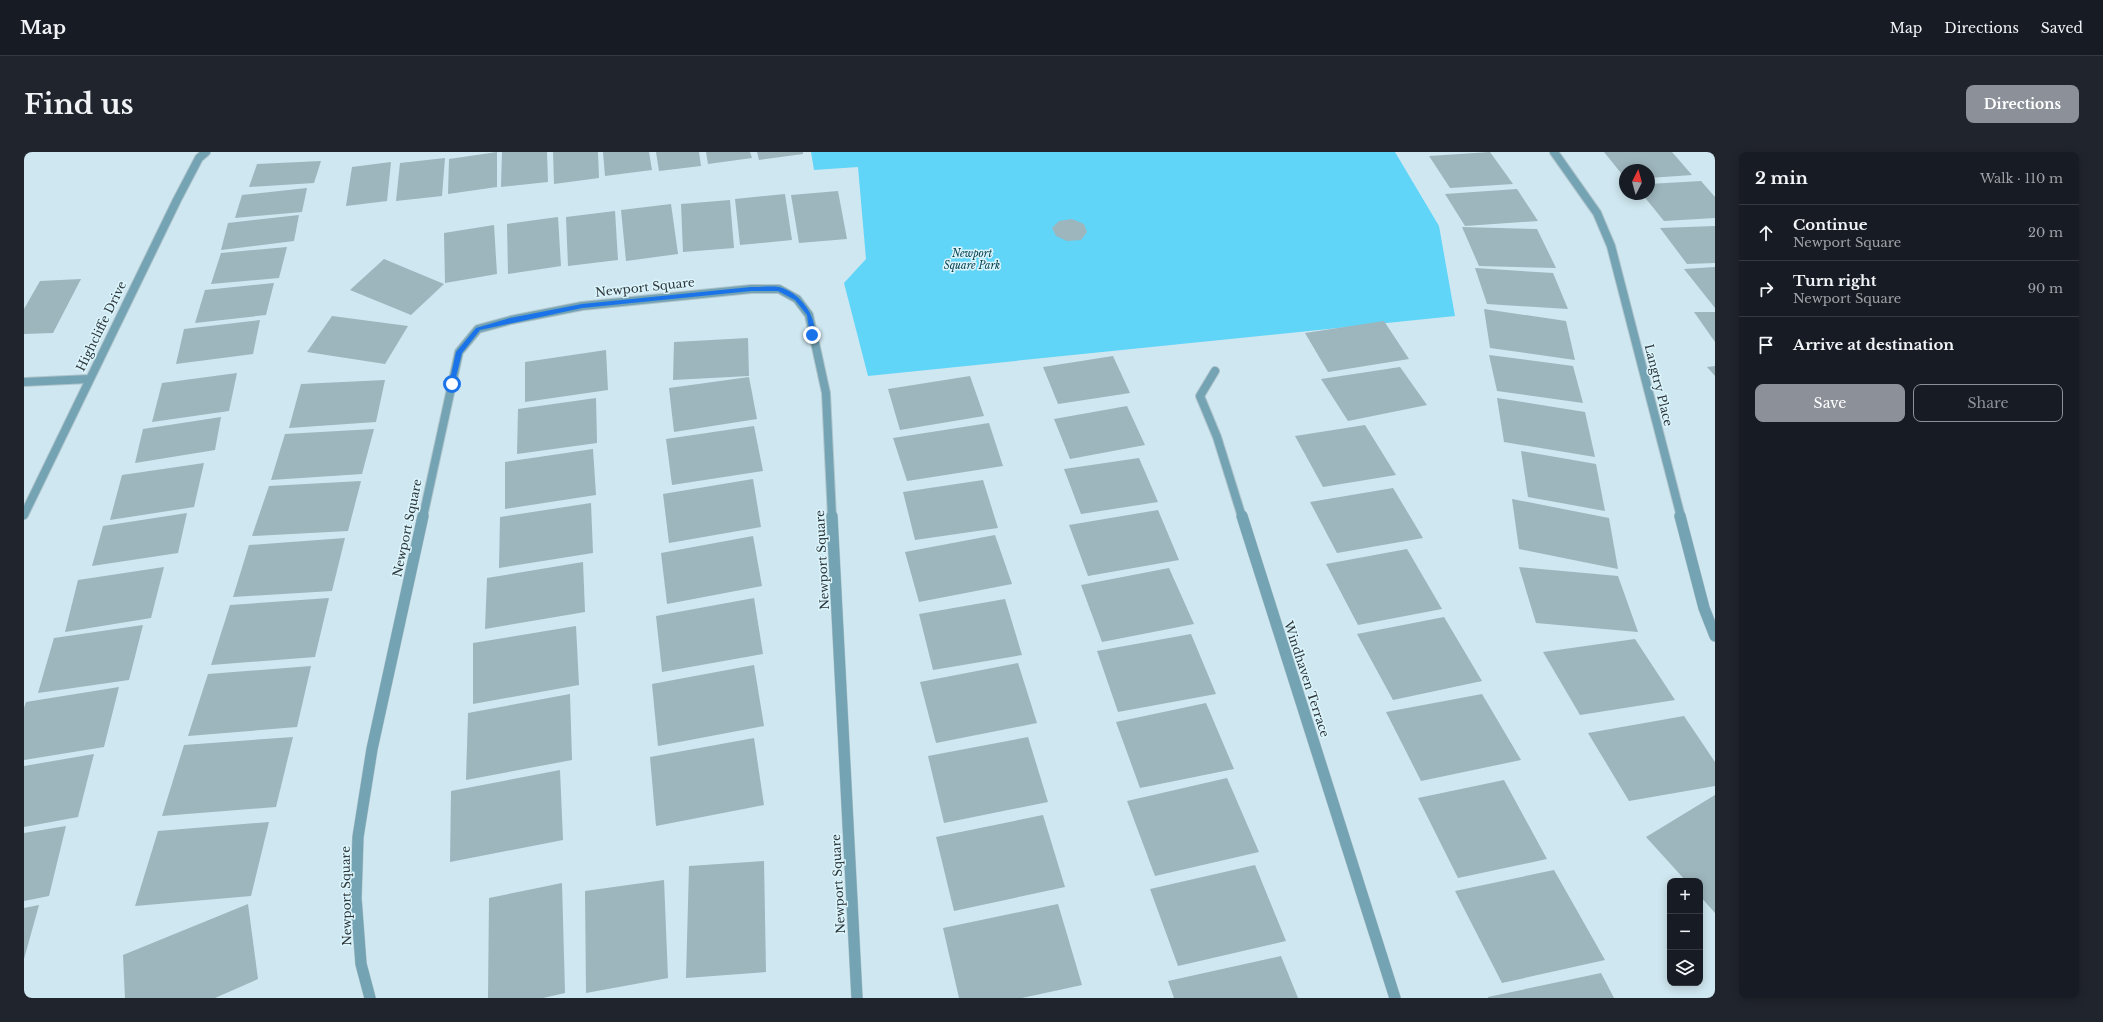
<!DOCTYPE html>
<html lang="en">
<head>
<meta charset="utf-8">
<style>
	body { margin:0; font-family:"Libre Baskerville",serif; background:#20242c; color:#f1f3f6 }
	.controls { position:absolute; right:12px; bottom:12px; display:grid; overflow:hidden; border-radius:8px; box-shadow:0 2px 10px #0003 }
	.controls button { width:36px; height:36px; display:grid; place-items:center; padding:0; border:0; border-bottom:1px solid #363941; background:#171b24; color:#f1f3f6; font:20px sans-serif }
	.compass { position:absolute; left:1595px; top:12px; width:36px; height:36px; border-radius:50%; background:#171b24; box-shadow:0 2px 10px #0003; rotate:6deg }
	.stop { position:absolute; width:12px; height:12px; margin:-9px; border:3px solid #1a73e8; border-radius:50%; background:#fff }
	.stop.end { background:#1a73e8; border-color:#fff; box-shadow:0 1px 4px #0008 }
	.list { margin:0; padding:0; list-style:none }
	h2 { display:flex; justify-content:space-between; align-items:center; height:52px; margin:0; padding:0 16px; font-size:17px }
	h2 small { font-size:13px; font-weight:400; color:#9ea1a6 }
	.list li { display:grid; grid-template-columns:26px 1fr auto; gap:12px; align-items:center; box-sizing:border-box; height:56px; padding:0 16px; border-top:1px solid #363941 }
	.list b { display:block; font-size:15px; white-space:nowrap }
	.list p { margin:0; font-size:13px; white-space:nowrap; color:#9ea1a6 }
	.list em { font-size:13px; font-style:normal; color:#9ea1a6 }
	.actions { display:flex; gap:8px; padding:12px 16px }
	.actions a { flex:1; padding:9px 0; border:1px solid #8c9099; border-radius:8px; text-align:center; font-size:14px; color:#8c9099 }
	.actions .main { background:#8c9099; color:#fff }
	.icon { flex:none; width:22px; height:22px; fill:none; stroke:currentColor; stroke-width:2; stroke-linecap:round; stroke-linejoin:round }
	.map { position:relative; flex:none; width:1691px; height:846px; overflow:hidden; border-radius:8px }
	header { display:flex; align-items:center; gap:24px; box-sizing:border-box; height:56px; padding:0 20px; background:#171b24; border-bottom:1px solid #363941 }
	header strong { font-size:19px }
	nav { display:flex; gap:22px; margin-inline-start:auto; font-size:14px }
	.intro { display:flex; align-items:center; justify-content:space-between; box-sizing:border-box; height:96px; padding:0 24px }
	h1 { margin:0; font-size:28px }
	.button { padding:10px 18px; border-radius:8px; background:#8c9099; color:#fff; font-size:14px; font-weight:700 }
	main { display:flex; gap:24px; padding:0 24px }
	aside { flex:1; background:#171b24; border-radius:8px; box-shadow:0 2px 10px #0003 }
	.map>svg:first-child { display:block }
</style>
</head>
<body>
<header>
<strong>Map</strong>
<nav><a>Map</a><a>Directions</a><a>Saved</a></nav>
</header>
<div class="intro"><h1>Find us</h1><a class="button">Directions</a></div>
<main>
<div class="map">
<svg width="1691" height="846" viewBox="0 0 1691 846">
	<rect width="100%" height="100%" fill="#cfe7f0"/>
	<path fill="#61d5f8" d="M787 0H1371L1415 74 1431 164 844 224 820 131 842 107 834 15 790 18Z"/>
	<g fill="#9db5bd">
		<path d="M473 0V35L424 42 425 7Z"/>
		<path d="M478 0H523L524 30 477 35Z"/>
		<path d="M529 0H574L575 26 530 32Z"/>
		<path d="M579 0H625L628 18 581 24Z"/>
		<path d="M632 0H675L677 14 635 19Z"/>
		<path d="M682 0H726L728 6 684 12Z"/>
		<path d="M733 0H779V2L735 8Z"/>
		<path d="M1466 0 1489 32 1426 36 1405 4Z"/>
		<path d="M1580 0H1648L1668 23 1625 26V18H1601V26Z"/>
		<path d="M421 6 418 44 372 49 376 11Z"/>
		<path d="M297 9 290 31 225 35 233 12Z"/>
		<path d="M367 10 363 49 322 54 328 15Z"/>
		<path d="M1677 29 1691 45V66L1640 69 1618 42H1625V32Z"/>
		<path d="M283 36 278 60 211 66 218 43Z"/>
		<path d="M1493 37 1514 69 1441 74 1421 42Z"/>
		<path d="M814 39 823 87 775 91 767 43Z"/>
		<path d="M761 42 768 88 716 93 711 47Z"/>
		<path d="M706 48 710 96 659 100 657 52Z"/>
		<path d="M647 52 654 102 602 109 597 58Z"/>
		<path d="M591 59 594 108 544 114 542 65Z"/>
		<path d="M275 63 270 89 197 98 204 71Z"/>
		<path d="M534 65 537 114 484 122 483 72Z"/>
		<path d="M1048 67 1060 72 1063 80 1057 88 1043 89 1032 84 1028 76 1035 69Z"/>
		<path d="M470 73 473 122 421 131 420 81Z"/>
		<path d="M1691 74V111L1663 112 1636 76Z"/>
		<path d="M1438 75 1513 77 1532 116 1455 114Z"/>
		<path d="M263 95 255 126 187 132 197 101Z"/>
		<path d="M360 107 420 132 387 163 326 138Z"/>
		<path d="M1691 115V156L1660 117Z"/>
		<path d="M1451 116 1529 121 1544 157 1463 152Z"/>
		<path d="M57 127 29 181 0 182V157L16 129Z"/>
		<path d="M250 131 242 163 171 171 181 138Z"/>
		<path d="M1460 157 1542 169 1551 208 1466 196Z"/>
		<path d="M1670 160H1691V190Z"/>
		<path d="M308 164 384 174 361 212 283 200Z"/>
		<path d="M236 168 229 202 152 212 160 177Z"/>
		<path d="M1360 169 1385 207 1304 220 1281 181Z"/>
		<path d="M724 186 725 224 649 228 650 190Z"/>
		<path d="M582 198 584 238 501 250V210Z"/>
		<path d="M1465 203 1549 214 1559 251 1473 239Z"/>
		<path d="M1089 204 1106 241 1034 252 1019 215Z"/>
		<path d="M1691 214V224L1683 215Z"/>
		<path d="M1376 215 1403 253 1324 269 1297 227Z"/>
		<path d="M213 221 205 259 128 270 138 231Z"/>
		<path d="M946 224 960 264 876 278 864 237Z"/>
		<path d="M725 225 733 267 650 280 645 236Z"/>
		<path d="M361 228 352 270 265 276 277 232Z"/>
		<path d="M572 246 573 291 493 302 494 257Z"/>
		<path d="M1473 246 1561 260 1571 305 1480 290Z"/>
		<path d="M1103 254 1121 293 1046 307 1030 267Z"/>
		<path d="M197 265 191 298 111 311 119 277Z"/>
		<path d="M965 271 979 314 883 329 869 286Z"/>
		<path d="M1341 273 1372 323 1299 335 1271 284Z"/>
		<path d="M730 274 739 319 648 333 642 287Z"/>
		<path d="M350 277 338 322 247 328 261 282Z"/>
		<path d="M569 297 572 343 481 357V310Z"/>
		<path d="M1497 299 1572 312 1581 359 1504 345Z"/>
		<path d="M1115 306 1134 350 1057 362 1040 317Z"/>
		<path d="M180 311 170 355 86 368 98 323Z"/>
		<path d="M729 327 737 375 645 391 639 342Z"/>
		<path d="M959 328 974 376 891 388 879 340Z"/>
		<path d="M337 329 324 379 228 384 245 334Z"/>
		<path d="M1369 336 1399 386 1313 401 1286 350Z"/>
		<path d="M1488 347 1585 366 1594 417 1495 397Z"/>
		<path d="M567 351 569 401 475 416 476 365Z"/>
		<path d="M1134 358 1155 408 1064 424 1045 373Z"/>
		<path d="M163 361 154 401 68 414 79 374Z"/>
		<path d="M971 383 988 432 895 450 881 400Z"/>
		<path d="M729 384 738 434 643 452 637 401Z"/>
		<path d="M321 386 308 439 209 445 225 393Z"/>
		<path d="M1383 397 1418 457 1334 473 1302 412Z"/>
		<path d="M559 410 561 460 461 477 463 426Z"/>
		<path d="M140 415 127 466 41 480 54 428Z"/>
		<path d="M1495 415 1594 424 1614 480 1512 471Z"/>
		<path d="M1145 416 1170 472 1078 490 1057 433Z"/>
		<path d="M305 446 291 505 187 513 206 453Z"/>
		<path d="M730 446 739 502 638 520 632 464Z"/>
		<path d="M981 447 998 503 909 518 895 462Z"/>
		<path d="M1420 465 1458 529 1369 548 1333 482Z"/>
		<path d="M119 473 105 528 14 541 30 486Z"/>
		<path d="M552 474 555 533 449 552V491Z"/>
		<path d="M1167 482 1192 542 1094 560 1073 499Z"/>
		<path d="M1611 487 1651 548 1556 563 1519 500Z"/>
		<path d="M994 511 1013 571 912 591 896 530Z"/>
		<path d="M730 513 740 574 634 594 628 532Z"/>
		<path d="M287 514 273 575 164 584 184 522Z"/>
		<path d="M95 535 80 595 0 608V556L2 550Z"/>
		<path d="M546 542 548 608 442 628 444 561Z"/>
		<path d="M1458 542 1497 608 1397 629 1362 560Z"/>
		<path d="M1182 551 1210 617 1116 636 1092 570Z"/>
		<path d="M1660 564 1691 610V634L1605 649 1564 581Z"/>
		<path d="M269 585 252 655 138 664 160 593Z"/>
		<path d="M1004 585 1024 650 920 671 904 604Z"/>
		<path d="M730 586 740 653 632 674 626 605Z"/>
		<path d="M70 602 54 665 0 675V614Z"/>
		<path d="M536 618 539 688 426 710 427 639Z"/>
		<path d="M1203 626 1235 700 1131 724 1103 649Z"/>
		<path d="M1480 628 1523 707 1434 726 1394 646Z"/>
		<path d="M1691 643V761L1676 744V729H1662L1622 685Z"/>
		<path d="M1019 663 1041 735 930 759 912 685Z"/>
		<path d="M245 670 227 744 111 754 134 679Z"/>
		<path d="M42 674 25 744 0 749V681Z"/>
		<path d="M740 709 742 820 662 826 665 714Z"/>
		<path d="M1231 713 1262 789 1154 814 1126 737Z"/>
		<path d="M1530 718 1581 808 1478 831 1431 739Z"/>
		<path d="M640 728 644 826 562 841 561 739Z"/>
		<path d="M538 731 541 841 519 846H464L465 746Z"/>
		<path d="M224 752 234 827 191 846H101L99 803Z"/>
		<path d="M1034 752 1058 833 998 846H935L919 776Z"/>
		<path d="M15 753 0 807V756Z"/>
		<path d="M1257 804 1274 846H1150L1144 829Z"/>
		<path d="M1577 821 1590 846H1464V845Z"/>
	</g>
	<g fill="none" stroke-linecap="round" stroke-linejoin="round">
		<defs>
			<g id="minor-far1">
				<path d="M1530 0 1573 61 1587 94 1657 365"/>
				<path d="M1191 219 1176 244 1193 285 1218 365"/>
				<path d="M0 230 65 227"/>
				<path d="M0 363 153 48 175 6 182 0"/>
				<path d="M399 365 435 200 454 177 487 168 558 154 727 137H755L773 147 785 163 802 241 808 365"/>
			</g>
			<g id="minor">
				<path d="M808 364 833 846"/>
				<path d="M1218 364 1371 846"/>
				<path d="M1656 364 1680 456 1691 484"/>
				<path d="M346 846 337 812 332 746 334 685 348 597 399 364"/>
			</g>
		</defs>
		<use href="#minor-far1" stroke="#afc4cc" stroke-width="10"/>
		<use href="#minor" stroke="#afc4cc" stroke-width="12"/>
		<use href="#minor-far1" stroke="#74a3b3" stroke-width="8"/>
		<use href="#minor" stroke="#74a3b3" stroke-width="11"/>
	</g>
	<path fill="#1a73e8" d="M727 135C736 135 747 134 755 135 775 140 794 164 790 184L786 183 783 163 771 148 754 139H727L558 156 456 178 438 201 430 233 425 232 432 200 452 176 486 166 558 152Z"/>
	<g text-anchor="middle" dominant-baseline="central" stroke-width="3" stroke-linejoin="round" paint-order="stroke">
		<g font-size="10" font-style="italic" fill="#064150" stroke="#dcf5fd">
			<text x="948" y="101">Newport<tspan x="948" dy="12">Square Park</tspan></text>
		</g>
		<g font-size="12" fill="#2d373a" stroke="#dcf5fd">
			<text transform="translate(621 135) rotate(-6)">Newport Square</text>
			<text transform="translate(77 174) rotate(-64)">Highcliffe Drive</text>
			<text transform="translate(1635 233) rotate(76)">Langtry Place</text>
			<text transform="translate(383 376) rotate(-78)">Newport Square</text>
			<text transform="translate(798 408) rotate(-93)">Newport Square</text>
			<text transform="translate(1283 527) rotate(72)">Windhaven Terrace</text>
			<text transform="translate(814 732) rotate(-93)">Newport Square</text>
			<text transform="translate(322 744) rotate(-91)">Newport Square</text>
		</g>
	</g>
</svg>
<div class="controls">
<button>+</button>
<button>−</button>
<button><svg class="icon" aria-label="layers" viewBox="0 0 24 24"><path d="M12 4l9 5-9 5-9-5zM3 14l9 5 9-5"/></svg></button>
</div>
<svg class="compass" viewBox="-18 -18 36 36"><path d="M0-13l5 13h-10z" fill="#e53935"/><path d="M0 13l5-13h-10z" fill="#9ea1a6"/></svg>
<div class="stop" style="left:428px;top:232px"></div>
<div class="stop end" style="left:788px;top:183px"></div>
</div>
<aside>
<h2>2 min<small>Walk · 110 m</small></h2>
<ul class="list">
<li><svg class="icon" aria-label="ahead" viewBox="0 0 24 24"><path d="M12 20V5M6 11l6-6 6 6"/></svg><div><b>Continue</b><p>Newport Square</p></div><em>20 m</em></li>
<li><svg class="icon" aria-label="right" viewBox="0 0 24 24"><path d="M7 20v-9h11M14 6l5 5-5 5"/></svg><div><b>Turn right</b><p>Newport Square</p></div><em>90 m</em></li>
<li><svg class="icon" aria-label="arrive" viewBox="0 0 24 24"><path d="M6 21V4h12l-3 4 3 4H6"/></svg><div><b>Arrive at destination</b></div></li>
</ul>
<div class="actions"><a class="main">Save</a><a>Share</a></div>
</aside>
</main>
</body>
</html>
